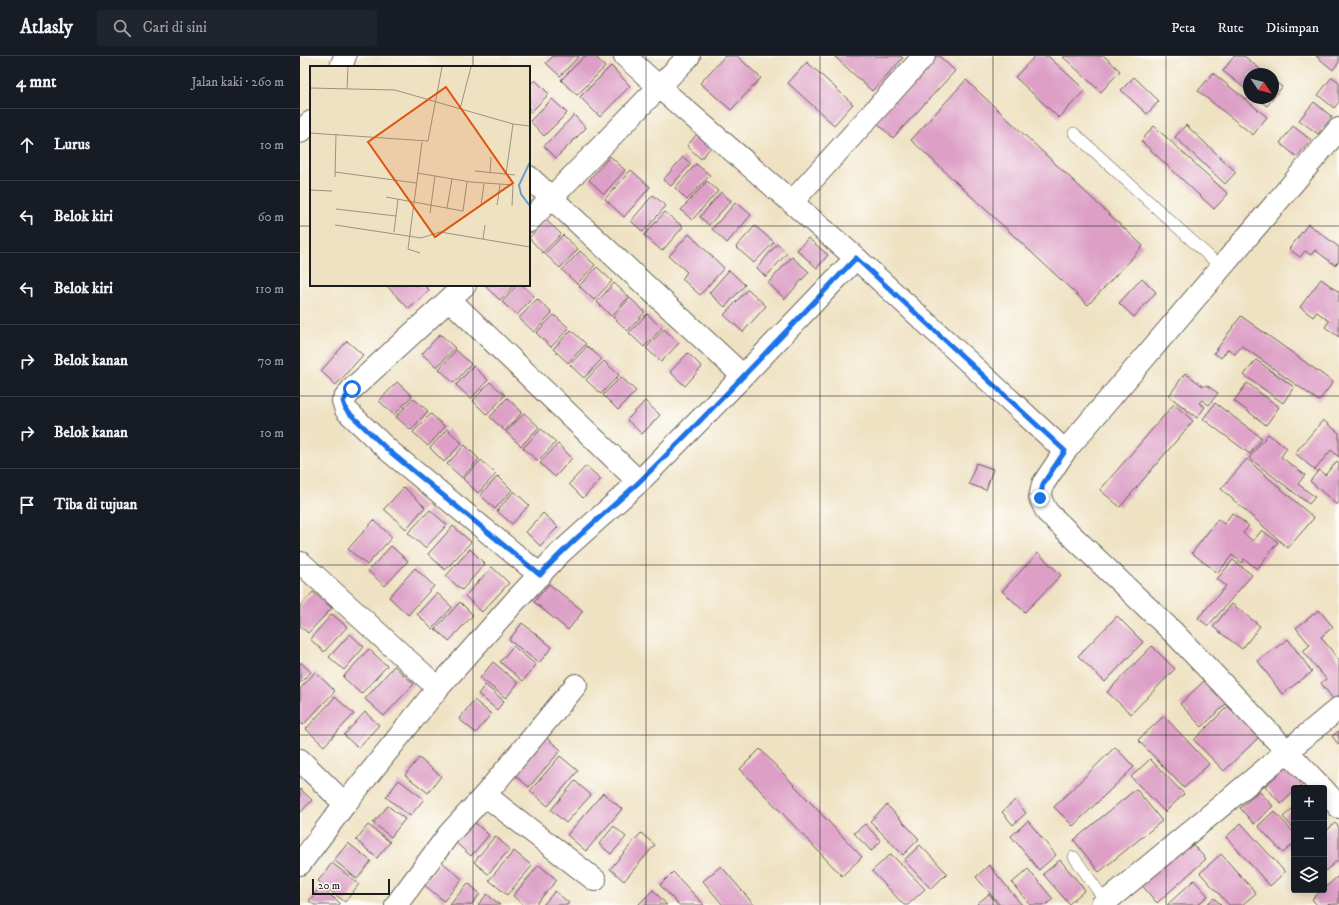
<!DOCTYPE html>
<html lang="id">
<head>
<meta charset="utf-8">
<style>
	body { margin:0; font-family:"IM FELL DW Pica",serif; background:#20242c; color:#f1f3f6 }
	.controls { position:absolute; right:12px; bottom:12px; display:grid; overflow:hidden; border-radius:4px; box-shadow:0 2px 10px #0003 }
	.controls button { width:36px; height:36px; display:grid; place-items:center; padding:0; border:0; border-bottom:1px solid #363941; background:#171b24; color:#f1f3f6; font:20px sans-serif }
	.compass { position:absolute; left:943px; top:12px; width:36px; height:36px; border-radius:50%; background:#171b24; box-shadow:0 2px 10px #0003; rotate:125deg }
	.scale { position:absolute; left:12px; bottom:10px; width:78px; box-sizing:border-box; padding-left:4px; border:2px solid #1c1c1c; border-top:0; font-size:11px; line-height:14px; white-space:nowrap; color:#1c1c1c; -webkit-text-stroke:3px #fdfcf7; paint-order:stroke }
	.stop { position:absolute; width:12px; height:12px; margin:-9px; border:3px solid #1a73e8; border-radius:50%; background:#fff }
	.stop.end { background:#1a73e8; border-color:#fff; box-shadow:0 1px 4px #0008 }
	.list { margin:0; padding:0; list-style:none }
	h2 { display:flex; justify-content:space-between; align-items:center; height:52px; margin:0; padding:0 16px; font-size:17px }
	h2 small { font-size:13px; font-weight:400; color:#9ea1a6 }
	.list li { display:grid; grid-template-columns:26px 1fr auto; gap:12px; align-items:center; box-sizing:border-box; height:72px; padding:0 16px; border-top:1px solid #363941 }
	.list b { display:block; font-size:15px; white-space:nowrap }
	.list em { font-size:13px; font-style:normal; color:#9ea1a6 }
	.icon { flex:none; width:22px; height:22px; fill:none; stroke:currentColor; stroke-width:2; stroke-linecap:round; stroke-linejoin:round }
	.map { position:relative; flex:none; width:1039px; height:849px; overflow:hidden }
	header { display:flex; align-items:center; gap:24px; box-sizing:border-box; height:56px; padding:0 20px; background:#171b24; border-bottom:1px solid #363941 }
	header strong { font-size:19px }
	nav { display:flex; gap:22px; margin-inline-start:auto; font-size:14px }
	.search { width:280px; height:36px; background:#20242c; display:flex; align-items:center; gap:10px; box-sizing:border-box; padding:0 14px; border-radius:4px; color:#9ea1a6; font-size:15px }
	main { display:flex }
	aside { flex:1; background:#171b24 }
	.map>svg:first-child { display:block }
</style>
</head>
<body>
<header>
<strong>Atlasly</strong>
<div class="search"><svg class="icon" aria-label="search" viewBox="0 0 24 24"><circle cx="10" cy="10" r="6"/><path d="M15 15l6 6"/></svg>Cari di sini</div>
<nav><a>Peta</a><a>Rute</a><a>Disimpan</a></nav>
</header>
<main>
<aside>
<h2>4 mnt<small>Jalan kaki · 260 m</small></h2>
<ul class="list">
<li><svg class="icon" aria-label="ahead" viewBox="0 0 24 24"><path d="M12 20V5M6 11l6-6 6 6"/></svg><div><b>Lurus</b></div><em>10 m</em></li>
<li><svg class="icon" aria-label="left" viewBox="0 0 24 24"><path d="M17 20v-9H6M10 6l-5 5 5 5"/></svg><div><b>Belok kiri</b></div><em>60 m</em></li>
<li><svg class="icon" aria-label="left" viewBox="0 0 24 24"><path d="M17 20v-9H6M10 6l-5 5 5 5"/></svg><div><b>Belok kiri</b></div><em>110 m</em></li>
<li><svg class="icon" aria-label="right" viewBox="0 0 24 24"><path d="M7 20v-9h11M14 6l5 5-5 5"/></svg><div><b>Belok kanan</b></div><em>70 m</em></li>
<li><svg class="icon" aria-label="right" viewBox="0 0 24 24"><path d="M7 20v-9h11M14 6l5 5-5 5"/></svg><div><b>Belok kanan</b></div><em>10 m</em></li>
<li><svg class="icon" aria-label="arrive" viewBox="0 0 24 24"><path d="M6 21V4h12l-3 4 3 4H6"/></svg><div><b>Tiba di tujuan</b></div></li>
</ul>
</aside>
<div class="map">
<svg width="1039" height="849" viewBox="0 0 1039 849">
	<rect width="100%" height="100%" fill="#fdfcf7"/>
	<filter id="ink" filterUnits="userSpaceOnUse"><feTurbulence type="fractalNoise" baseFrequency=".025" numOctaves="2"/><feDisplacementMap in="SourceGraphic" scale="8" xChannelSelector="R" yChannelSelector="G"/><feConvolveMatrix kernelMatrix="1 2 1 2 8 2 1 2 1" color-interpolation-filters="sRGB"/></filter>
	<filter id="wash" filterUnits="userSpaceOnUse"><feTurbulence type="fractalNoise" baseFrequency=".012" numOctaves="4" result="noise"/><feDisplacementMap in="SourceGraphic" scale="16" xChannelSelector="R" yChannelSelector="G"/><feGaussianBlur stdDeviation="0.9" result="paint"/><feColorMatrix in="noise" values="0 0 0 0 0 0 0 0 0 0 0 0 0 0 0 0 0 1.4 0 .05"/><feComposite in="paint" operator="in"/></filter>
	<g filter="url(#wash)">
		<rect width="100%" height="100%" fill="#efe2c3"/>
		<g id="blocks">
			<g fill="#dd9fc6">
				<path d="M253 0H279L260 20 246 7Z"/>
				<path d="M285 0H295L305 11 277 39 261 24Z"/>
				<path d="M425 0H437L461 22 431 54 400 27Z"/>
				<path d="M534 0H600L603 2 572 35Z"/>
				<path d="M636 0H639L655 15 593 82 575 65Z"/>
				<path d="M735 0H748L785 34 759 62 715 21Z"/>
				<path d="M762 0H804L820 15 801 36Z"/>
				<path d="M934 0H944L966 18H949V36L923 15Z"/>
				<path d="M1016 0H1039V6L1033 14Z"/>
				<path d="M507 6 553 48 534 69 488 27Z"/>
				<path d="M311 10 330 30 300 61 280 41Z"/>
				<path d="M913 17 967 61 953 79 898 35Z"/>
				<path d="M834 21 859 45 847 58 821 34Z"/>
				<path d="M1032 21 1039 26V46L1034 52 1018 39Z"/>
				<path d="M235 24 249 38 229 58V29Z"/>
				<path d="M666 24 843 190 788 249 611 84Z"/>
				<path d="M973 24 982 31 967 50 956 42H973Z"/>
				<path d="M252 43 267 57 244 80 230 65Z"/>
				<path d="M1014 46 1032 61 1018 78 999 64Z"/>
				<path d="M274 59 286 72 256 102 244 90Z"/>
				<path d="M886 69 936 116 925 128 875 81Z"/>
				<path d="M854 70 928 138 914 153 841 85Z"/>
				<path d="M993 70 1011 84 997 101 980 87Z"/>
				<path d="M403 71 417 84 401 103 387 90Z"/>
				<path d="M310 100 325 114 304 138 289 124Z"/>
				<path d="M383 101 391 108 371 130 363 124Z"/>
				<path d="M396 108 410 119 387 144 375 132Z"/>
				<path d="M331 114 350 131 324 161 305 143Z"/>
				<path d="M407 125 418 135 392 164 381 154Z"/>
				<path d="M421 136 431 145 409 169 400 161Z"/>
				<path d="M353 139 366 150 343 176 331 165Z"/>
				<path d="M436 146 451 159 427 187 412 173Z"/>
				<path d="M365 156 383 171 362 195 344 179Z"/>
				<path d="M246 164 261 178 243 197 229 182Z"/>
				<path d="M1008 168 1039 191V205L1035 209 1015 194 1011 199 1005 195 1000 201 989 193Z"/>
				<path d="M455 170 474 186 454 207 436 191Z"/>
				<path d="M389 178 424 212 400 239 382 223 387 216 369 200Z"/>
				<path d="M263 179 278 193 260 212 245 198Z"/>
				<path d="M508 182 528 199 517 212 497 194Z"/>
				<path d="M477 188 487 197 466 221 457 212Z"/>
				<path d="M280 195 295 209 277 228 262 214Z"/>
				<path d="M492 201 509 216 485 243 468 227Z"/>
				<path d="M297 211 312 225 294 244 279 230Z"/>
				<path d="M429 214 445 229 425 251 409 237Z"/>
				<path d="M842 222 856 236 834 261 819 247Z"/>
				<path d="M1021 223 1039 236V281L1025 271 1029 265 1017 256 1013 261 1000 251Z"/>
				<path d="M314 227 329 241 311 260 297 246Z"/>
				<path d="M86 229H124L129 234 109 253Z"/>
				<path d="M187 229H214L200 244 186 231Z"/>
				<path d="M217 229H222L234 240 217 259 202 246Z"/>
				<path d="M448 233 466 250 443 276 424 259Z"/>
				<path d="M330 242 345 256 328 275 313 261Z"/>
				<path d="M237 243 252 257 234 276 219 262Z"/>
				<path d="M347 258 362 272 344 291 329 277Z"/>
				<path d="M254 259 269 272 251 291 236 277Z"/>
				<path d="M941 260 1033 326 1019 345 942 290 935 298 928 293 921 302 914 297Z"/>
				<path d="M364 273 379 287 361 306 346 292Z"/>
				<path d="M271 274 286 288 268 307 253 293Z"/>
				<path d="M140 278 155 292 137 311 122 298Z"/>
				<path d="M47 285 63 299 36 329 21 315Z"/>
				<path d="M287 290 302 303 284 322 270 309Z"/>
				<path d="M156 294 171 308 154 327 139 313Z"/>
				<path d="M388 297 402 311 385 330 370 316Z"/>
				<path d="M956 304 994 331 983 347 944 319Z"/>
				<path d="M304 305 319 319 301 338 286 324Z"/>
				<path d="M173 310 188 324 171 343 156 329Z"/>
				<path d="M885 317 904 331 906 329 918 337 909 349 902 344 899 347 905 351 897 362 869 340Z"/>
				<path d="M321 321 336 335 318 354 303 339Z"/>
				<path d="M97 326 112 340 94 359 79 345Z"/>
				<path d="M190 326 205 339 187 359 173 345Z"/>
				<path d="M947 327 979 351 966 369 934 345Z"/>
				<path d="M113 342 128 355 111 374 96 361Z"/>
				<path d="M207 342 222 356 205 375 190 361Z"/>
				<path d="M345 345 360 359 342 378 327 364Z"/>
				<path d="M915 347 962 382 950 398 903 363Z"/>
				<path d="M874 348 893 365 820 451 800 434Z"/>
				<path d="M224 357 239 371 221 390 206 376Z"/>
				<path d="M131 358 145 371 128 390 113 376Z"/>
				<path d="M1023 364 1039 377V401L1031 394 1015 414 995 397Z"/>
				<path d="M147 373 162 387 144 406 130 392Z"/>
				<path d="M241 373 256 386 238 405 223 392Z"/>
				<path d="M968 378 987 392 981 401 1005 419 998 428 1015 441 1009 448 949 402Z"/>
				<path d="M258 388 272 402 255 421 240 407Z"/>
				<path d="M165 389 179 403 162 422 147 408Z"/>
				<path d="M947 403 1014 462 988 492 921 433Z"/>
				<path d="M181 404 196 418 178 437 163 423Z"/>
				<path d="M1037 405 1039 407V446L1037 449 1010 425 1019 414 1025 419Z"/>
				<path d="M676 407 693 413 686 434 669 428Z"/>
				<path d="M286 410 301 423 283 442 269 428Z"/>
				<path d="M198 420 212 434 195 453 180 439Z"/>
				<path d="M104 431 125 451 106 473 84 453Z"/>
				<path d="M214 435 229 449 212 468 197 455Z"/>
				<path d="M130 454 147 469 125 492 108 477Z"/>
				<path d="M243 457 258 471 240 490 226 476Z"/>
				<path d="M932 457 949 470 943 477 953 485 962 474 978 486 957 513 944 503 942 507 932 499 918 517 892 497 918 463 924 468Z"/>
				<path d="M74 464 92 481 67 509 48 493Z"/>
				<path d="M153 470 171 486 145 514 128 498Z"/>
				<path d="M91 490 108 505 85 530 68 515Z"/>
				<path d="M170 493 185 508 162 534 146 520Z"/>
				<path d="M738 497 761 519 725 556 702 535Z"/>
				<path d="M933 504 952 519 908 570 898 562 926 530 917 523Z"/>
				<path d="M192 511 209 527 182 556 165 540Z"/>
				<path d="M115 512 134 530 108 559 89 541Z"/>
				<path d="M249 528 283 555 268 574 234 546Z"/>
				<path d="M13 536 32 552 8 577 0 570V550Z"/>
				<path d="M137 537 152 551 132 573 117 558Z"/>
				<path d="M160 546 173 559 149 585 135 573Z"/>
				<path d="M932 548 960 570 942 593 913 571Z"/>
				<path d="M1019 554 1033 571 1021 581 1039 604V639L1033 643 1021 627 1026 623 1003 595 1010 589 996 572Z"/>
				<path d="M32 558 47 571 24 596 10 583Z"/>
				<path d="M817 560 843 586 805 626 778 600Z"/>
				<path d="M222 567 252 591 239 607 209 584Z"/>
				<path d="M50 578 64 591 44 614 29 601Z"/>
				<path d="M988 583 1012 616 982 638 958 605Z"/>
				<path d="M213 590 236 609 223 625 200 606Z"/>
				<path d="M852 590 875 613 831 658 807 636Z"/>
				<path d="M69 593 87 610 61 638 43 621Z"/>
				<path d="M0 606 11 616 0 627Z"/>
				<path d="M193 606 218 627 206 642 180 622Z"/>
				<path d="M94 610 114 628 84 660 65 643Z"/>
				<path d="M15 616 35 635 3 669 0 666V633Z"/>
				<path d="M910 619 932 642 902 671 880 648Z"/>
				<path d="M185 629 204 645 197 654 178 638Z"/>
				<path d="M35 641 54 658 24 690 6 673Z"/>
				<path d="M174 644 191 658 176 677 159 663Z"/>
				<path d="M931 647 961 679 924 715 894 684Z"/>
				<path d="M65 656 79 669 58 692 44 679Z"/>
				<path d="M864 660 909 708 884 732 838 684Z"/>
				<path d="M1039 675V689L1032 680Z"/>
				<path d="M242 678 261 694 229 731 210 715Z"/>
				<path d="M815 691 834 711 773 770 754 751Z"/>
				<path d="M460 693 562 801 542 820 440 713Z"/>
				<path d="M260 700 278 715 248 750 230 735Z"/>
				<path d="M119 702 141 720 128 737 105 719Z"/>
				<path d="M850 703 884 738 865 756 831 721Z"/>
				<path d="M989 708 1006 726 999 732H994V736L981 748 965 730Z"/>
				<path d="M99 724 124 743 110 760 86 741Z"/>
				<path d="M275 725 291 739 266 767 251 754Z"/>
				<path d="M0 733 12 744 0 757Z"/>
				<path d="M836 733 862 765 799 816 774 784Z"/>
				<path d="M959 735 973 750 954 768 940 752Z"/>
				<path d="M303 737 322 753 286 795 267 779Z"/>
				<path d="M715 744 726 757 713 769 702 756Z"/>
				<path d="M587 749 619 783 603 799 570 765Z"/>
				<path d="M88 750 105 763 91 781 73 767Z"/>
				<path d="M994 751V773L983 761Z"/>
				<path d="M974 755 994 777V787L983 797 958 770Z"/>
				<path d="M173 765 189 779 171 800 155 786Z"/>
				<path d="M728 765 756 799 739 814 711 780Z"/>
				<path d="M941 767 985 816 970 830 926 781Z"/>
				<path d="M1035 767 1039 771V803L1024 816V777Z"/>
				<path d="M565 768 581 785 571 795 554 777Z"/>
				<path d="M68 769 90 786 77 802 56 784Z"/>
				<path d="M314 770 326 781 311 798 299 788Z"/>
				<path d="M341 777 355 789 324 825 310 813Z"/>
				<path d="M195 780 210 793 188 818 174 806Z"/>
				<path d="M888 783 906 803 857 847 840 827Z"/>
				<path d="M48 787 71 805 57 823 34 804Z"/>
				<path d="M620 789 647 817 631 833 604 804Z"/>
				<path d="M214 795 232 810 207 839 189 824Z"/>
				<path d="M591 798 625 833 608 849H604L572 815Z"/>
				<path d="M921 798 956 837 942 849H929L900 817Z"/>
				<path d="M760 804 785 834 769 848 743 818Z"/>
				<path d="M142 806 162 823 144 845 123 828Z"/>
				<path d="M32 807 59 828 45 846 18 825Z"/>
				<path d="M239 809 257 824 235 849H224L213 840Z"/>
				<path d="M689 809 722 849H700L676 821Z"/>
				<path d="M421 810 454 849H423L403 825Z"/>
				<path d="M728 813 753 843 746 849H730L712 827Z"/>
				<path d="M373 816 404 849H379L360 829Z"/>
				<path d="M1037 821 1039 823V848L1017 849 1012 843Z"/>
				<path d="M894 824 908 840 897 849H867Z"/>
				<path d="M168 827 180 838 171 849H150Z"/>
				<path d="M20 831 40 847 39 849H14L9 845Z"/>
				<path d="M353 834 367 849H338Z"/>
				<path d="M255 835 269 847 267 849H243Z"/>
				<path d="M187 838 200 849H178Z"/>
				<path d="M689 838 698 849H678L677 848Z"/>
				<path d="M914 842 921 849H906Z"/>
			</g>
		</g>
	</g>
	<g filter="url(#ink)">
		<use href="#blocks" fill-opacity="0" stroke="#666156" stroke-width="1"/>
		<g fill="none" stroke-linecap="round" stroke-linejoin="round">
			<defs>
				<g id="service">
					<path d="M774 77 922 212"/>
					<path d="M774 801 806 846"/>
				</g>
				<g id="minor">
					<path d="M325 0 359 31 556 202 765 395"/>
					<path d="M41 11 45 0"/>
					<path d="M0 76 11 66"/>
					<path d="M229 121 443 320"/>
					<path d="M492 146 624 0"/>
					<path d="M229 165 389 0"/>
					<path d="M165 229 52 333 43 345 46 354 88 394 240 519"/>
					<path d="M150 244 339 426"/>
					<path d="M1 507 138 632"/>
					<path d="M0 704 45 748"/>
					<path d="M1022 732 874 577 747 456 740 442 743 428 765 395 1039 73"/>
					<path d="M1024 734 1039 751"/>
					<path d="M185 739 295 824"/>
					<path d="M0 808 45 748 138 632 215 545 259 498 339 426 443 320 556 202"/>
					<path d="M96 849 149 778 185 739 276 629"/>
					<path d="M802 849 1039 652"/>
				</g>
			</defs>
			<use href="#service" stroke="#666156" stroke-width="12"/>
			<use href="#minor" stroke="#666156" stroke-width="24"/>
			<use href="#service" stroke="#fff" stroke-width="11"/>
			<use href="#minor" stroke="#fff" stroke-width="22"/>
		</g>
	</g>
	<g fill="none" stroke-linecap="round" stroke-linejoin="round" filter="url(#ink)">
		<path stroke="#1a73e8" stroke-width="5" d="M52 333 43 345 46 354 88 394 240 519C270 485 306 457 339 426 413 354 484 277 556 202L765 395 743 428 740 442"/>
	</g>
	<path fill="none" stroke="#1c1c1c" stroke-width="1" stroke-opacity="0.55" d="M173 0V11M346 0V849M520 0V849M693 0V849M866 0V849M0 170H11M229 170H1039M173 229V849M0 340H1039M0 509H1039M0 679H1039"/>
	<g transform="translate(10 10)">
		<rect width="220" height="220" fill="#efe2c3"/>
		<path fill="none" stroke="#60a1d3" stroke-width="2" d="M220 96 209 119 211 128 220 140"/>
		<path fill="none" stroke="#9b9380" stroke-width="1" d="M0 22 85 24 203 58 220 60M37 23 38 1M150 43 161 1M0 67 118 75 132 1M165 105 205 109M25 106 106 117M107 107 161 116 203 119 202 140M180 107 181 91M196 108 203 58M25 111 26 68M0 124 22 125M76 131 153 145 157 116M171 139 174 118M187 139 190 119M137 142 142 113M26 143 86 150M120 147 125 110M25 159 111 172 130 166 220 181M84 166 88 133M173 173 175 159M110 187 98 183 112 76"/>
		<path fill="#de560d" fill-opacity="0.15" stroke="#de560d" stroke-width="2" d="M136 21 203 117 125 171 58 76Z"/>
		<rect width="220" height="220" fill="none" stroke="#1c1c1c" stroke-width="2"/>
	</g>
</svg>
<div class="controls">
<button>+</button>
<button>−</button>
<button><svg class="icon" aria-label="layers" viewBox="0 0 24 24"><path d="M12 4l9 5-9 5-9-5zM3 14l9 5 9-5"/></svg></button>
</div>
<svg class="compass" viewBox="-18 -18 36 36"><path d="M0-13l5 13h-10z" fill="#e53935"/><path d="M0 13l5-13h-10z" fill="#9ea1a6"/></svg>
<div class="scale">20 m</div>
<div class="stop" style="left:52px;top:333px"></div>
<div class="stop end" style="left:740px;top:442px"></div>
</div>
</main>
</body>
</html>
